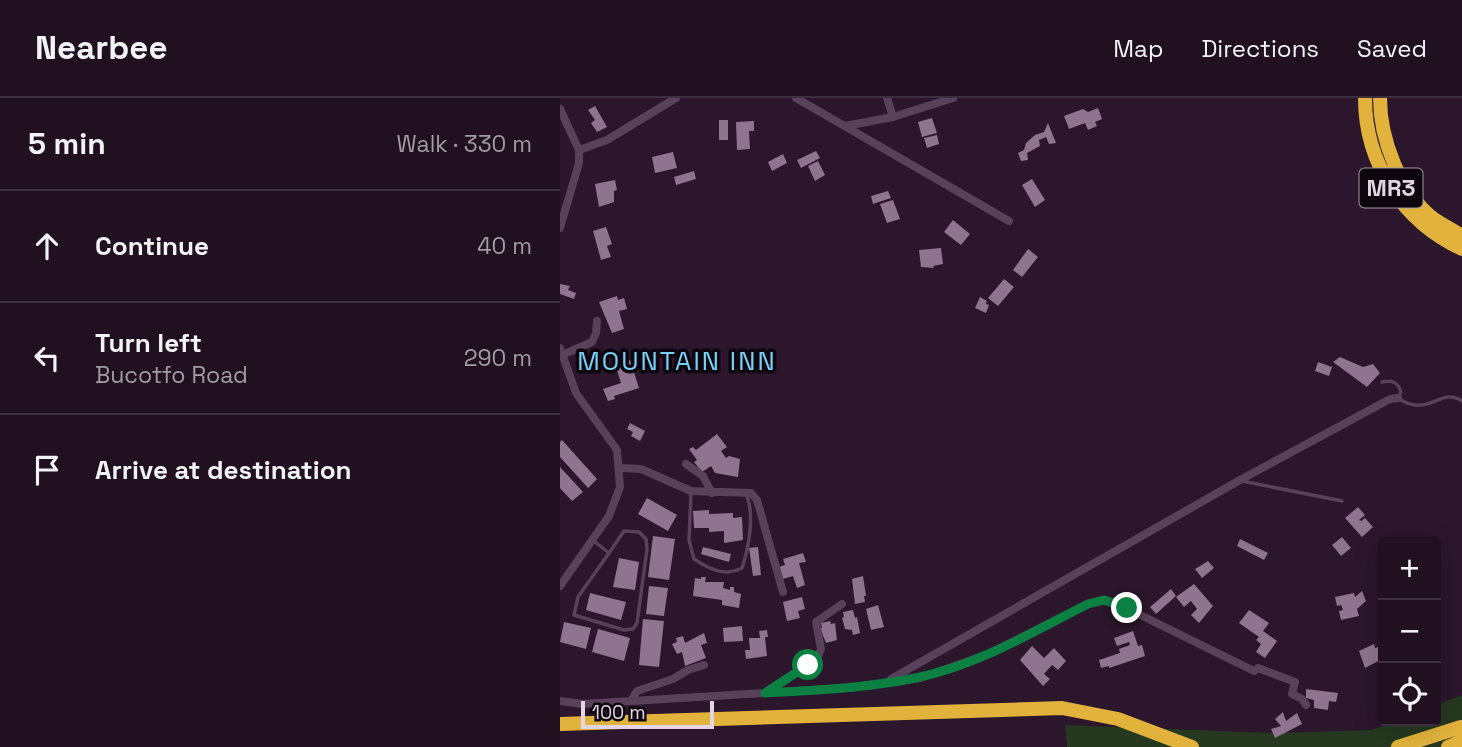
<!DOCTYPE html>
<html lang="en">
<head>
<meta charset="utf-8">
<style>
	:root { --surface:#201020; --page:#2d1e2d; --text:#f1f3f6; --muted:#a29da5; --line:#3d303e }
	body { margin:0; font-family:"Space Grotesk",sans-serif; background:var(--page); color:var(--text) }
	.controls { position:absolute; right:21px; bottom:21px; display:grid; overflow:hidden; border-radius:7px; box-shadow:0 7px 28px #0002 }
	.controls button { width:63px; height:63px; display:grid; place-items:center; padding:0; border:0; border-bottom:2px solid var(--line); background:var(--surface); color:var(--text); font:35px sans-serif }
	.scale { position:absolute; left:21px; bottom:18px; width:133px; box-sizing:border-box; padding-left:7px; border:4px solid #e3d5e3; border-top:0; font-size:19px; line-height:24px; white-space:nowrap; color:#e3d5e3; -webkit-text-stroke:5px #0e060e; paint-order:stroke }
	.stop { position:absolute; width:21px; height:21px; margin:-16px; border:5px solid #0b8043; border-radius:50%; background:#fff }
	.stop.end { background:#0b8043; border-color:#fff; box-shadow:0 2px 7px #0008 }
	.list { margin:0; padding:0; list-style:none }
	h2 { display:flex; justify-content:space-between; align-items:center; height:91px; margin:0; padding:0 28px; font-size:30px }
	h2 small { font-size:23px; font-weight:400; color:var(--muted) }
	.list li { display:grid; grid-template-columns:46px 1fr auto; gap:21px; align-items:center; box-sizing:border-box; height:112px; padding:0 28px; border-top:2px solid var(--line) }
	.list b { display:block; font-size:26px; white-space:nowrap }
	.list p { margin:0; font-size:23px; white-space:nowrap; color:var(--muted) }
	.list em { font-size:23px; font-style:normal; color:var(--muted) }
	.icon { flex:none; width:38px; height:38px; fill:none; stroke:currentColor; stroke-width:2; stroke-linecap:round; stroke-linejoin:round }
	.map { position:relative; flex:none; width:902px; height:649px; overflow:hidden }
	header { display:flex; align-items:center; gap:42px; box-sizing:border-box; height:98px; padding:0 35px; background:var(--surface); border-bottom:2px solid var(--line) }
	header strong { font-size:33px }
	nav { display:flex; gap:38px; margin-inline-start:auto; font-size:24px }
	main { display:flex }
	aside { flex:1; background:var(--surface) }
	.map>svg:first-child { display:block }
</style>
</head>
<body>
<header>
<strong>Nearbee</strong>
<nav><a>Map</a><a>Directions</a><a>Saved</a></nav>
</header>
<main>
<aside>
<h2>5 min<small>Walk · 330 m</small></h2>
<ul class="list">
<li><svg class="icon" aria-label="ahead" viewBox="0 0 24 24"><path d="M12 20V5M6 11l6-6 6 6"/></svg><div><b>Continue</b></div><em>40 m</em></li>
<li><svg class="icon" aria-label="left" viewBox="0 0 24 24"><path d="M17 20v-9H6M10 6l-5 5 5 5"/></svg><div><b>Turn left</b><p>Bucotfo Road</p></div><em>290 m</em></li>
<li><svg class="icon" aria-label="arrive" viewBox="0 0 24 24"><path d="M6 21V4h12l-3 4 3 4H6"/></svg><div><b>Arrive at destination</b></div></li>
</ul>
</aside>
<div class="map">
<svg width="902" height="649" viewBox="0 0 902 649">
	<rect width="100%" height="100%" fill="#2b162b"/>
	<path fill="#263820" d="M 902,597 L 902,649 L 507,649 L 505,627 L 714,635 L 812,632 L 835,623 L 876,623 L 876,607 Z"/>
	<path fill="#8e748e" d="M 35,8 L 47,29 L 37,34 L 31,25 L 35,22 L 28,12 Z
		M 538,10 L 542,21 L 535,24 L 537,28 L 528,32 L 525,25 L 509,31 L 504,18 L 523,11 L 528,14 Z
		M 372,20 L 377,35 L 362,39 L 358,24 Z
		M 159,22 L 168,22 L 168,42 L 159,42 Z
		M 194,23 L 194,33 L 189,33 L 190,51 L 177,52 L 176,24 Z
		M 488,25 L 496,45 L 489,46 L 486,39 L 479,42 L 480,48 L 467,55 L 468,62 L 461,63 L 458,55 L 464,52 L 466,45 L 475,37 L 484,34 Z
		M 377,37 L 379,46 L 367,50 L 364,40 Z
		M 256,53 L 260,60 L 241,70 L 237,62 Z
		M 113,54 L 117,70 L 95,75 L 92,59 Z
		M 223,56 L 227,65 L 212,73 L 208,64 Z
		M 258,63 L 265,77 L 255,83 L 248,68 Z
		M 134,73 L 136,81 L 116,87 L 114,79 Z
		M 472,81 L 485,102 L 475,109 L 462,87 Z
		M 55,82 L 57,92 L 54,93 L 54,104 L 39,109 L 35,86 Z
		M 328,93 L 331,100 L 313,106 L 311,98 Z
		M 333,102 L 340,121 L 327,125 L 320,106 Z
		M 393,122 L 410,136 L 401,147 L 384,134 Z
		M 46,129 L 52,146 L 47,148 L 51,159 L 41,162 L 33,133 Z
		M 381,150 L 383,166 L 373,168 L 374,170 L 361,169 L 359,152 Z
		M 468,151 L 478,159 L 462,179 L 453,172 Z
		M 444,181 L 454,189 L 438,208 L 428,200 Z
		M 0,186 L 10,188 L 8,192 L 16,195 L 14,201 L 0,196 Z
		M 57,198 L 58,202 L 64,200 L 67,211 L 59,213 L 64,231 L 52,235 L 39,204 Z
		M 420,199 L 427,203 L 426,206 L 429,207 L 426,215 L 415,210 Z
		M 780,259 L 803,269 L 813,266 L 820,275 L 807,289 L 773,264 Z
		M 70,262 L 79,290 L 54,298 L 55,301 L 48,303 L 43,291 L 61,285 L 55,266 Z
		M 758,264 L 772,269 L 769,278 L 755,273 Z
		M 70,325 L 85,333 L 80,343 L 71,338 L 73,334 L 67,331 Z
		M 157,336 L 167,349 L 161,353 L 166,360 L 169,358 L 180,361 L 178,379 L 155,375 L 151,368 L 142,374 L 134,364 L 137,362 L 129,351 L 133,349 L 136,352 Z
		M 2,342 L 37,381 L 28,390 L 0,359 L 0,344 Z
		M 0,369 L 23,394 L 12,403 L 0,390 Z
		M 87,400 L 117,417 L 108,433 L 78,416 Z
		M 798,409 L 805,417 L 799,422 L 801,423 L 805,420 L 813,429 L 802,439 L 785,420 Z
		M 149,412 L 149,416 L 173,415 L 173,420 L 182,419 L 183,442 L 164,445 L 164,433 L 149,434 L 149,430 L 134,430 L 133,413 Z
		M 93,438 L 115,441 L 109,482 L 88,479 Z
		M 782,439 L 791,450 L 781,458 L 772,447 Z
		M 680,441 L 708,455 L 704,462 L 677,448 Z
		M 143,449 L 171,456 L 169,464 L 141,456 Z
		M 198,449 L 201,477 L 193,478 L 189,450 Z
		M 243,455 L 246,464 L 239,465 L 245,487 L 237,490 L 233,478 L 223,481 L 219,469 L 225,467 L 223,461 Z
		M 59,460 L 79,464 L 75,492 L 53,489 Z
		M 648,463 L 654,470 L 642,480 L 635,471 Z
		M 303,478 L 306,498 L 304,498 L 305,504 L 295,506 L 292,481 Z
		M 141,479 L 146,479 L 145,484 L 164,484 L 163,490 L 170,492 L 170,489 L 174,489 L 174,494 L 181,496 L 179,510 L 162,507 L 162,502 L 133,498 L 135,480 L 141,481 Z
		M 634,486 L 653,508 L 639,525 L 631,517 L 637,511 L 631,503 L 624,509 L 616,499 Z
		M 89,488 L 108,490 L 104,518 L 86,516 Z
		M 611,491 L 616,498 L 596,516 L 590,509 Z
		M 802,493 L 806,503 L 797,511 L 799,518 L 781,522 L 779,513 L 783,512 L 781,507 L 777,508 L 775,499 L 794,495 L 795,499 Z
		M 30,495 L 66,504 L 61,522 L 26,512 Z
		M 242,499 L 245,511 L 238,513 L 240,520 L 227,523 L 223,504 Z
		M 318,507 L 324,529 L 311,532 L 306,511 Z
		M 293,512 L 295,520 L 297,519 L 300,535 L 293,537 L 292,532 L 285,531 L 282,520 L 284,519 L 283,514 Z
		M 689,512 L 709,525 L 703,533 L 717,543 L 705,560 L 696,554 L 701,546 L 696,542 L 699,539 L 679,525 Z
		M 83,521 L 104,523 L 99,569 L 79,567 Z
		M 270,523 L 271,526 L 275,525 L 277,542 L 266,545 L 260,530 L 262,530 L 261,525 Z
		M 4,524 L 31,530 L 26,551 L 0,544 Z
		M 182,528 L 183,543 L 164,544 L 163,530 Z
		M 38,531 L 70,540 L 64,563 L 32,554 Z
		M 207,532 L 208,539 L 205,539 L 207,558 L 186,561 L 185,552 L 190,552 L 189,540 L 200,540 L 199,533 Z
		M 573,533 L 578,548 L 582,547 L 585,558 L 549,570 L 549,568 L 541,570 L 539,562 L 560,555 L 559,551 L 570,547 L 569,544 L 557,548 L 554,540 Z
		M 144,535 L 147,545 L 141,547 L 146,560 L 125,568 L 122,554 L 117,556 L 112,546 L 117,544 L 116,540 L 123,538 L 125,545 Z
		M 814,546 L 815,550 L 818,549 L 822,561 L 805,570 L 799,553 Z
		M 472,548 L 484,560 L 494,550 L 506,563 L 498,572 L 492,567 L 484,576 L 490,581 L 483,588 L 460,562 Z
		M 746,591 L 778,595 L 776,604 L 769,603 L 768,612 L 754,610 L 754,602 L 746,600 Z
		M 723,614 L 726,623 L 737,615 L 742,626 L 715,640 L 711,631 L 721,628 L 715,621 Z"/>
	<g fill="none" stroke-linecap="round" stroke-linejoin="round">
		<path stroke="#584159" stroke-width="3.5" d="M 822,284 C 832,282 838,284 841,294 L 838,300 C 868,321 881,288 902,303
			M 682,383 L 782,403
			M 131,395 L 129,442 L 134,461 C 149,471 165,479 182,470 C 189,449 195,416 186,395
			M 34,443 L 49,455 L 64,433 L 79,434 L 86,441 L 87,451 L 77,525 L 73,531 L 64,532 L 14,517 L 18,499 L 49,455"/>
		<path stroke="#584159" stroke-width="8" d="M 236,0 L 449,123
			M 327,0 L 333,19
			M 0,11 L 19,52 L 19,65 L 0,130
			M 285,28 L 333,19 L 393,0
			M 19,52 L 47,42 L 116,0
			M 0,250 L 16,295 L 57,352 L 60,389 L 49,418 L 0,488
			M 2,257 L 32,244 L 36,235 L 37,223
			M 126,366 L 143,378 L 152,395
			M 60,370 L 81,371 L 131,393 L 191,395 L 197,402 L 223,494
			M 331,581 L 680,382 L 830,301 L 838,300
			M 207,593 L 257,560 L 261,551 L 256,524 L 282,506
			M 0,603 L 23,606 L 287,590 L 360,580 L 426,557 L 528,506 L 544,502 L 554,504 L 694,573 L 698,570 L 735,584 L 732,596 L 742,601 L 746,607
			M 71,603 L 77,593 L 113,581 L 128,572 L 144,567"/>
		<path stroke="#e2b33c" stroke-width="14" d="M 805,0 C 805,65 843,124 902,151
			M 820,0 C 820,41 840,95 874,121 C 883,127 893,132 902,138
			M 0,626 L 502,610 L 558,621 L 632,649
			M 838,649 L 901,629
			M 888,649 L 902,643"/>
	</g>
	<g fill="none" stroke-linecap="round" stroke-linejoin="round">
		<path stroke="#0b8043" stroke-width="9" d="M 248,567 L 205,595 C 256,592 310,590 360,579 C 420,566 474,533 528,506 L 544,502 L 567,510"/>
	</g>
	<g text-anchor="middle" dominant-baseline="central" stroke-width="7" stroke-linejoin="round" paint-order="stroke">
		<rect fill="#0e060e" stroke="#a397a3" stroke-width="2" x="799.5" y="70.5" width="63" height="39" rx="5"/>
		<g font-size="23" font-weight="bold" fill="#e3d5e3">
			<text x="831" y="90">MR3</text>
		</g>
		<g font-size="26" letter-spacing="2" fill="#77d0f5" stroke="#0e060e">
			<text x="117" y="263">MOUNTAIN INN</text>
		</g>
	</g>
</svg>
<div class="controls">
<button>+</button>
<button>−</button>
<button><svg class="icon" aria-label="locate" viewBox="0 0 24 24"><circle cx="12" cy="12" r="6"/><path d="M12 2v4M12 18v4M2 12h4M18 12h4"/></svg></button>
</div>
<div class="scale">100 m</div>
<div class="stop" style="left:248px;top:567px"></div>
<div class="stop end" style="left:567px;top:510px"></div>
</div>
</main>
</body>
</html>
